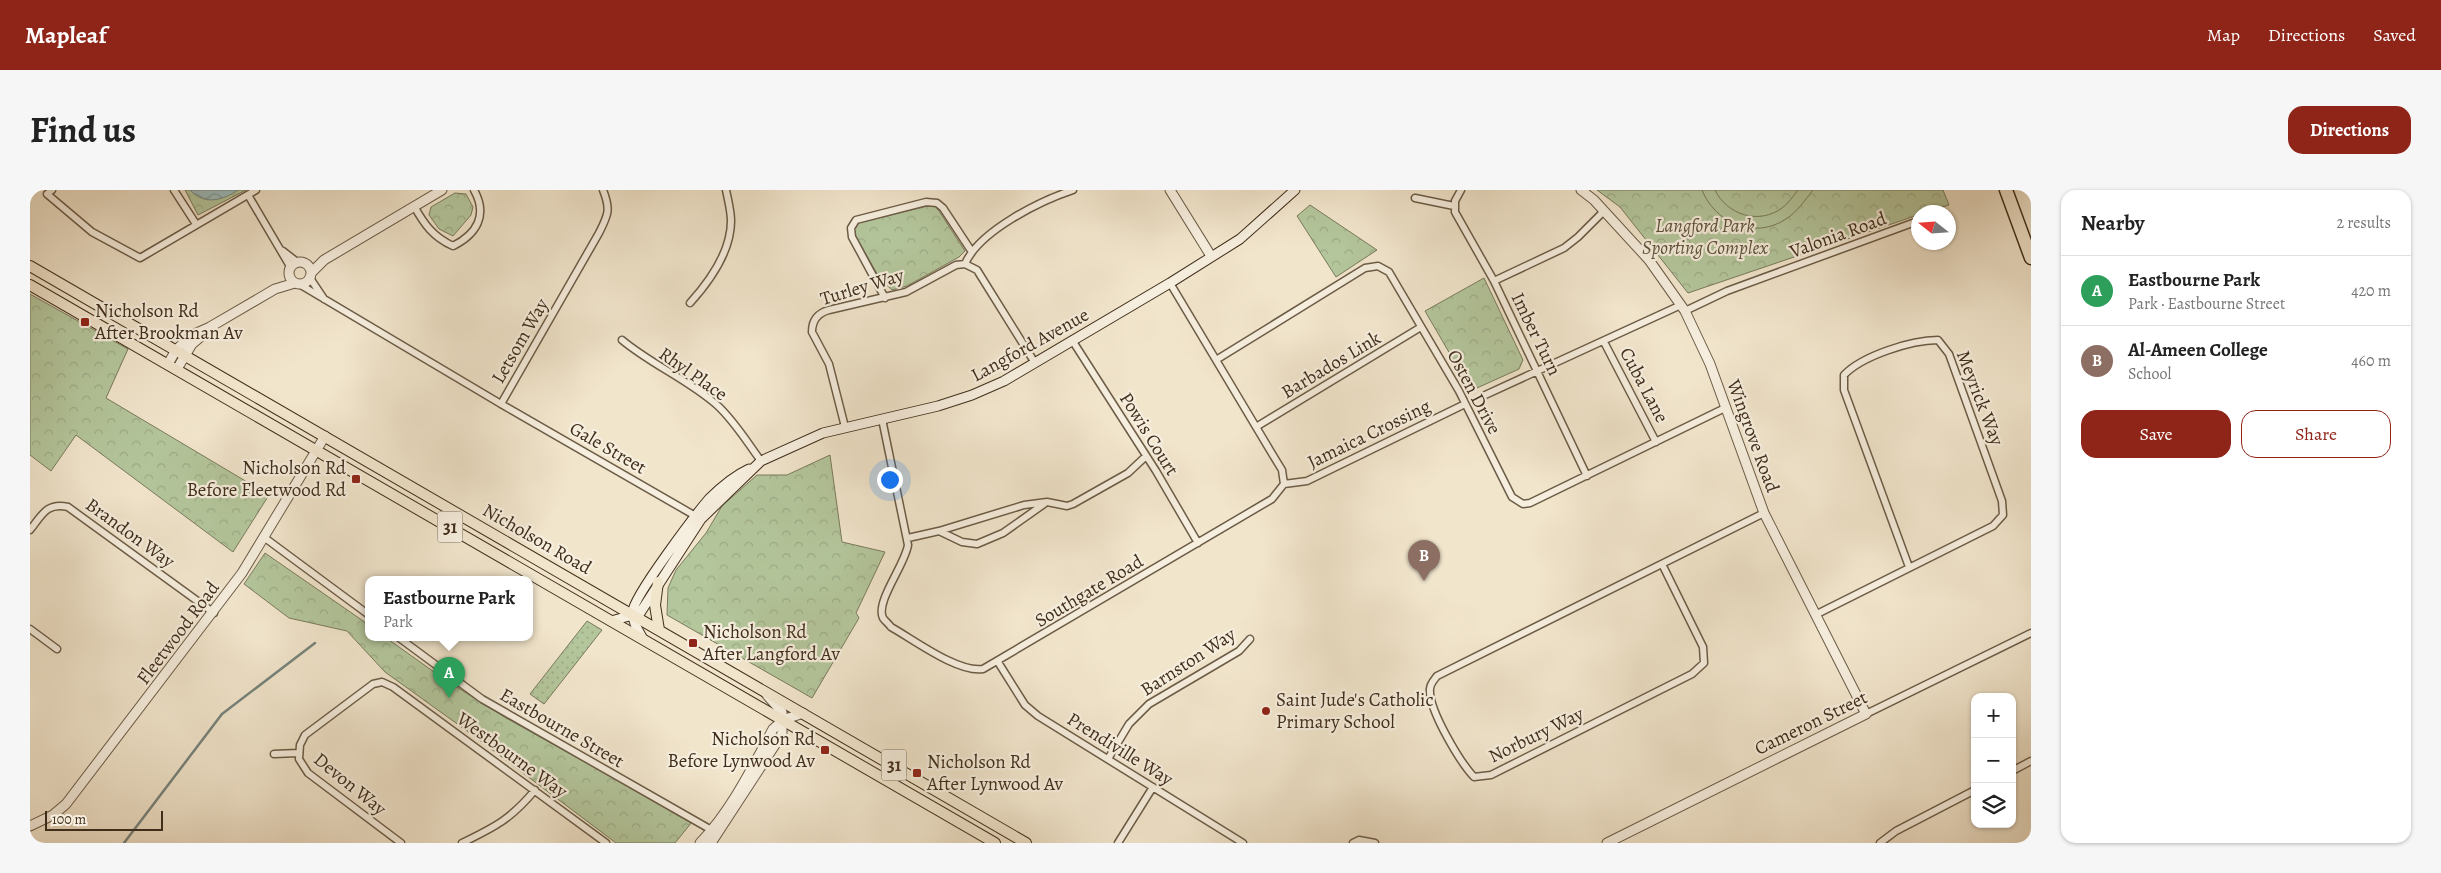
<!DOCTYPE html>
<html lang="en">
<head>
<meta charset="utf-8">
<style>
	:root { --surface:#fff; --page:#f6f6f6; --text:#222; --muted:#767676; --line:#e0e0e0; --accent:#8f2418 }
	body { margin:0; font-family:Alegreya,serif; background:var(--page); color:var(--text) }
	.controls { position:absolute; right:15px; bottom:15px; display:grid; overflow:hidden; border-radius:10px; box-shadow:0 1px 4px #0004 }
	.controls button { width:45px; height:45px; display:grid; place-items:center; padding:0; border:0; border-bottom:1px solid var(--line); background:var(--surface); color:var(--text); font:25px sans-serif }
	.compass { position:absolute; left:1881px; top:15px; width:45px; height:45px; border-radius:50%; background:var(--surface); box-shadow:0 1px 4px #0004; rotate:287deg }
	.scale { position:absolute; left:15px; bottom:12px; width:118px; box-sizing:border-box; padding-left:5px; border:2px solid #402e1b; border-top:0; font-size:14px; line-height:18px; white-space:nowrap; color:#402e1b; -webkit-text-stroke:4px #f6eede; paint-order:stroke }
	.you { position:absolute; left:859px; top:289px; width:18px; height:18px; margin:-12px; border:4px solid #fff; border-radius:50%; background:#1a73e8; box-shadow:0 0 0 8px #1a73e833 }
	.badge { display:grid; place-items:center; width:32px; height:32px; border-radius:50%; background:var(--accent); color:#fff; font-size:16px; font-weight:700 }
	.pin { position:absolute; translate:-50% -41px; filter:drop-shadow(0 1px 2px #0008) }
	.pin::after { content:''; position:absolute; top:26px; width:18px; height:15px; background:inherit; clip-path:polygon(0 0,100% 0,50% 100%) }
	.popup { position:absolute; left:335px; top:386px; width:168px; height:65px; box-sizing:border-box; display:grid; place-content:center; border-radius:10px; background:var(--surface); filter:drop-shadow(0 1px 4px #0005); font-size:16px; white-space:nowrap; color:var(--muted) }
	.popup b { font-size:19px; color:var(--text) }
	.popup::after { content:''; position:absolute; left:50%; top:100%; margin-left:-10px; border:10px solid transparent; border-top-color:var(--surface) }
	.list { margin:0; padding:0; list-style:none }
	h2 { display:flex; justify-content:space-between; align-items:center; height:65px; margin:0; padding:0 20px; font-size:21px }
	h2 small { font-size:16px; font-weight:400; color:var(--muted) }
	.list li { display:grid; grid-template-columns:32px 1fr auto; gap:15px; align-items:center; box-sizing:border-box; height:70px; padding:0 20px; border-top:1px solid var(--line) }
	.list b { display:block; font-size:19px; white-space:nowrap }
	.list p { margin:0; font-size:16px; white-space:nowrap; color:var(--muted) }
	.list em { font-size:16px; font-style:normal; color:var(--muted) }
	.actions { display:flex; gap:10px; padding:15px 20px }
	.actions a { flex:1; padding:11px 0; border:1px solid var(--accent); border-radius:15px; text-align:center; font-size:18px; color:var(--accent) }
	.actions .main { background:var(--accent); color:#fff }
	.icon { flex:none; width:28px; height:28px; fill:none; stroke:currentColor; stroke-width:2; stroke-linecap:round; stroke-linejoin:round }
	.map { position:relative; flex:none; width:2001px; height:653px; overflow:hidden; border-radius:15px }
	header { display:flex; align-items:center; gap:30px; box-sizing:border-box; height:70px; padding:0 25px; background:var(--accent); color:#fff }
	header strong { font-size:24px }
	nav { display:flex; gap:28px; margin-inline-start:auto; font-size:18px }
	.intro { display:flex; align-items:center; justify-content:space-between; box-sizing:border-box; height:120px; padding:0 30px }
	h1 { margin:0; font-size:35px }
	.button { padding:12px 22px; border-radius:15px; background:var(--accent); color:#fff; font-size:18px; font-weight:700 }
	main { display:flex; gap:30px; padding:0 30px }
	aside { flex:1; background:var(--surface); border-radius:15px; box-shadow:0 1px 4px #0004 }
	.map>svg:first-child { display:block }
</style>
</head>
<body>
<header>
<strong>Mapleaf</strong>
<nav><a>Map</a><a>Directions</a><a>Saved</a></nav>
</header>
<div class="intro"><h1>Find us</h1><a class="button">Directions</a></div>
<main>
<div class="map">
<svg width="2001" height="653" viewBox="0 0 2001 653">
	<defs>
		<pattern id="grass-dots" width="8" height="8" patternUnits="userSpaceOnUse" patternTransform="scale(1.25)"><rect width="8" height="8" fill="#b4c69c"/><path d="M2 2h.1M6 6h.1" fill="none" stroke="#9caa86" stroke-width="1.8" stroke-linecap="round"/></pattern>
		<pattern id="forest-crowns" width="20" height="18" patternUnits="userSpaceOnUse" patternTransform="scale(1.25)"><rect width="20" height="18" fill="#b4c69c"/><path d="M2 6a3 3 0 1 1 6 0M12 15a3 3 0 1 1 6 0" fill="none" stroke="#9caa86"/></pattern>
		<pattern id="water-waves" width="16" height="10" patternUnits="userSpaceOnUse" patternTransform="scale(1.25)"><rect width="16" height="10" fill="#9cbdbf"/><path d="M0 5q4-4 8 0t8 0" fill="none" stroke="#819a9a"/></pattern>
	</defs>
	<rect width="100%" height="100%" fill="#f1e5cc"/>
	<filter id="stains"><feTurbulence type="fractalNoise" baseFrequency=".004" numOctaves="4"/><feColorMatrix values="0 0 0 0 .2 0 0 0 0 .09 0 0 0 0 .02 0 0 0 .5 -.17"/></filter>
	<radialGradient id="worn" r=".72"><stop offset=".6" stop-color="#630" stop-opacity="0"/><stop offset="1" stop-color="#630" stop-opacity=".3"/></radialGradient>
	<path fill="url(#grass-dots)" stroke="#7a7a5c" d="M 557,431 L 572,440 L 514,514 L 500,504 Z"/>
	<path fill="url(#forest-crowns)" stroke="#7a7a5c" d="M 155,0 L 216,0 L 168,25 Z
		M 1567,0 L 1913,0 L 1919,15 L 1896,22 L 1888,22 L 1888,25 L 1658,103 L 1590,17 Z
		M 425,3 L 436,4 L 443,17 L 441,25 L 423,46 L 409,39 L 399,25 L 401,17 Z
		M 1280,15 L 1347,60 L 1306,87 L 1267,26 Z
		M 898,16 L 905,16 L 909,21 L 935,61 L 929,67 L 877,96 L 862,100 L 850,89 L 824,43 L 825,34 Z
		M 1454,88 L 1493,170 L 1489,179 L 1447,198 L 1438,195 L 1395,121 Z
		M 0,104 L 98,159 L 76,208 L 239,305 L 203,362 L 46,245 L 21,281 L 0,265 Z
		M 800,265 L 812,352 L 855,362 L 826,423 L 829,428 L 782,508 L 637,425 L 638,398 L 646,380 L 676,343 L 692,316 L 727,285 L 757,285 Z
		M 235,363 L 339,435 L 339,447 L 355,447 L 414,489 L 476,528 L 662,632 L 645,653 L 586,653 L 444,546 L 355,482 L 317,441 L 259,428 L 214,394 Z"/>
	<path fill="#b4c69c" stroke="#7a7a5c" d="M 1672,0 L 1685,0 C 1697,25 1729,35 1752,18 C 1759,13 1763,6 1768,0 L 1783,0 C 1775,10 1767,22 1756,29 C 1725,50 1685,33 1672,0 Z"/>
	<path fill="url(#water-waves)" stroke="#77847d" d="M 160,0 L 208,0 C 193,10 175,16 160,0 Z"/>
	<g fill="none" stroke-linecap="round" stroke-linejoin="round">
		<path stroke="#77847d" stroke-width="2.5" d="M 94,653 L 192,524 L 285,453"/>
		<g stroke="#6c5c47" stroke-width="9">
			<path id="minor" d="M 22,0 L 17,4 L 62,42 L 110,68 L 226,0
				M 144,0 L 166,34
				M 1431,0 L 1425,11 L 1425,22 L 1464,91 L 1557,286
				M 218,5 L 261,78
				M 1385,8 L 1424,16
				M 384,16 C 394,34 403,47 423,56 C 447,44 458,25 444,0
				M 253,61 L 267,72
				M 935,74 C 949,41 1010,11 1043,0
				M 280,88 L 294,109
				M 1464,91 L 1534,58 L 1548,47 L 1574,21
				M 269,94 L 471,214 L 569,43 C 578,25 581,20 573,0
				M 855,108 L 822,47 L 821,38 L 826,30 L 896,12 L 907,13 L 913,18 L 942,62
				M 660,113 C 679,92 701,61 701,31 C 701,21 698,10 696,0
				M 1655,121 L 1697,101 L 1888,31
				M 592,150 C 622,175 659,190 688,216 C 705,232 717,252 731,271
				M 1042,150 L 1126,281 L 1168,353
				M 1574,152 L 1626,252
				M 1186,170 L 1335,78 L 1348,76 L 1359,82 L 1429,201 L 1482,307 L 1493,314 L 1500,313 L 1695,218
				M 1453,206 L 1651,115
				M 471,214 L 669,328
				M 852,229 L 878,355 C 875,375 845,412 853,428 C 855,431 859,434 861,437 C 884,450 928,483 953,479 L 1242,309 L 1254,294 L 1252,280 L 1241,262 L 1140,93
				M 815,237 L 799,174 L 782,142 C 782,130 788,123 799,120 L 876,102 L 926,75 L 935,74 L 947,80 L 1005,173
				M 1226,237 L 1391,137
				M 1254,294 L 1277,291 L 1435,214
				M 0,340 C 12,325 17,312 38,317 L 184,423
				M 909,341 L 994,315 L 1017,312 L 1037,316 L 1043,314 L 1098,283 L 1115,267
				M 235,348 L 339,425
				M 878,348 L 909,341 L 932,352 L 947,354 L 973,343 L 1014,314
				M 1632,374 L 1673,457 L 1674,473 L 1662,484 L 1461,585 L 1444,587 C 1430,572 1398,519 1400,499 C 1400,494 1404,490 1407,486 L 1734,323
				M 1785,425 L 1963,336 L 1973,325 L 1972,311 L 1919,164 L 1908,150 C 1881,150 1832,166 1814,185 L 1814,200 L 1879,377
				M 0,439 L 27,459
				M 368,447 L 452,509 L 685,642
				M 968,472 L 995,515 L 1008,526 L 1213,653
				M 1836,524 L 2001,443
				M 244,564 L 268,563
				M 1078,569 L 1099,534 L 1119,514 L 1209,461 L 1220,449
				M 1982,581 L 2001,571
				M 371,653 L 278,583 L 269,569 L 270,555 L 275,545 L 343,494 L 352,492 L 363,497 L 576,653
				M 432,653 C 465,637 481,629 505,600
				M 1088,653 L 1123,597
				M 1323,653 L 1329,650 L 1345,653
				M 1850,653 L 1866,641 L 1945,600"/>
		</g>
		<g stroke="#6c5c47" stroke-width="11">
			<path id="tertiary" d="M 1140,0 L 1181,66
				M 1551,0 L 1564,10 L 1619,70 L 1655,121 L 1680,174 L 1734,323 L 1836,524 L 1577,653
				M259 83a11 11 0 1 1 22 0a11 11 0 1 1-22 0Z
				M 282,82 L 294,70 L 412,0
				M 138,174 L 146,160 L 162,145 L 180,137 L 245,99 L 265,93
				M 147,179 L 162,154 L 175,143
				M 0,636 L 23,625 L 36,614 L 212,383 L 295,246
				M 670,653 C 701,621 722,578 743,539 L 753,530 L 773,523
				M 681,653 L 752,544 L 752,522 L 737,505"/>
		</g>
		<g stroke="#402e1b" stroke-width="11">
			<path id="secondary" d="M 581,431 L 610,423 L 671,329 L 731,271 L 793,243 L 908,216 L 942,205 L 974,191 L 1140,93 L 1210,49 L 1265,0
				M 613,449 C 608,440 602,432 603,421 C 603,407 667,323 679,309 C 691,297 704,286 719,279"/>
		</g>
		<g stroke="#402e1b" stroke-width="12">
			<path id="primary" d="M 0,76 L 996,653
				M 0,95 L 965,653
				M 628,392 L 625,415 L 629,440"/>
		</g>
		<g stroke="#402e1b" stroke-width="15">
			<path id="motorway" d="M 1976,0 L 2001,68"/>
		</g>
		<use href="#minor" stroke="#f6eede" stroke-width="6"/>
		<use href="#tertiary" stroke="#f6eede" stroke-width="9"/>
		<use href="#secondary" stroke="#f6eede" stroke-width="9"/>
		<use href="#primary" stroke="#f1e5cc" stroke-width="10"/>
		<use href="#motorway" stroke="#f1e5cc" stroke-width="12"/>
	</g>
	<g fill="#8f2418" stroke="#f6eede" stroke-width="2">
		<rect x="50" y="127" width="10" height="10" rx="2.5"/>
		<rect x="321" y="284" width="10" height="10" rx="2.5"/>
		<rect x="658" y="448" width="10" height="10" rx="2.5"/>
		<circle cx="1236" cy="521" r="5"/>
		<rect x="790" y="555" width="10" height="10" rx="2.5"/>
		<rect x="882" y="578" width="10" height="10" rx="2.5"/>
	</g>
	<g text-anchor="middle" dominant-baseline="central" stroke-width="4.5" stroke-linejoin="round" paint-order="stroke">
		<g fill="#f6eede" stroke="#776856" stroke-width="1">
			<rect x="407.5" y="321.5" width="25" height="31" rx="4"/>
			<rect x="851.5" y="559.5" width="25" height="31" rx="4"/>
		</g>
		<g font-size="18" font-weight="bold" fill="#402e1b">
			<text x="420" y="337">31</text>
			<text x="864" y="575">31</text>
		</g>
		<g font-size="19" font-style="italic" fill="#5d543b" stroke="#f6eede">
			<text x="1675" y="36">Langford Park<tspan x="1675" dy="22">Sporting Complex</tspan></text>
		</g>
		<g font-size="19" fill="#402e1b" stroke="#f6eede">
			<text transform="translate(1808 45) rotate(-20)">Valonia Road</text>
			<text transform="translate(832 97) rotate(-17)">Turley Way</text>
			<text transform="translate(1506 144) rotate(64)">Imber Turn</text>
			<text transform="translate(490 151) rotate(-60)">Letsom Way</text>
			<text transform="translate(1000 155) rotate(-29)">Langford Avenue</text>
			<text transform="translate(1301 175) rotate(-31)">Barbados Link</text>
			<text transform="translate(663 184) rotate(35)">Rhyl Place</text>
			<text transform="translate(1614 195) rotate(62)">Cuba Lane</text>
			<text transform="translate(1444 202) rotate(62)">Osten Drive</text>
			<text transform="translate(1950 208) rotate(69)">Meyrick Way</text>
			<text transform="translate(1119 244) rotate(58)">Powis Court</text>
			<text transform="translate(1339 244) rotate(-26)">Jamaica Crossing</text>
			<text transform="translate(1723 246) rotate(70)">Wingrove Road</text>
			<text transform="translate(578 258) rotate(30)">Gale Street</text>
			<text transform="translate(100 343) rotate(36)">Brandon Way</text>
			<text transform="translate(507 349) rotate(30)">Nicholson Road</text>
			<text transform="translate(1059 401) rotate(-31)">Southgate Road</text>
			<text transform="translate(148 443) rotate(-53)">Fleetwood Road</text>
			<text transform="translate(1158 472) rotate(-33)">Barnston Way</text>
			<text transform="translate(1781 533) rotate(-26)">Cameron Street</text>
			<text transform="translate(532 538) rotate(30)">Eastbourne Street</text>
			<text transform="translate(1506 545) rotate(-26)">Norbury Way</text>
			<text transform="translate(1090 559) rotate(32)">Prendiville Way</text>
			<text transform="translate(482 565) rotate(36)">Westbourne Way</text>
			<text transform="translate(320 594) rotate(39)">Devon Way</text>
		</g>
		<g font-size="19" fill="#402e1b" stroke="#f6eede" text-anchor="start">
			<text x="65" y="121">Nicholson Rd<tspan x="65" dy="22">After Brookman Av</tspan></text>
			<text x="316" y="278" text-anchor="end">Nicholson Rd<tspan x="316" dy="22">Before Fleetwood Rd</tspan></text>
			<text x="673" y="442">Nicholson Rd<tspan x="673" dy="22">After Langford Av</tspan></text>
			<text x="1246" y="510">Saint Jude's Catholic<tspan x="1246" dy="22">Primary School</tspan></text>
			<text x="785" y="549" text-anchor="end">Nicholson Rd<tspan x="785" dy="22">Before Lynwood Av</tspan></text>
			<text x="897" y="572">Nicholson Rd<tspan x="897" dy="22">After Lynwood Av</tspan></text>
		</g>
	</g>
	<rect width="100%" height="100%" filter="url(#stains)"/>
	<rect width="100%" height="100%" fill="url(#worn)"/>
</svg>
<div class="controls">
<button>+</button>
<button>−</button>
<button><svg class="icon" aria-label="layers" viewBox="0 0 24 24"><path d="M12 4l9 5-9 5-9-5zM3 14l9 5 9-5"/></svg></button>
</div>
<svg class="compass" viewBox="-18 -18 36 36"><path d="M0-13l5 13h-10z" fill="#e53935"/><path d="M0 13l5-13h-10z" fill="#767676"/></svg>
<div class="scale">100 m</div>
<div class="you"></div>
<div class="pin badge" style="left:419px;top:508px;background:#2e9e5b">A</div>
<div class="popup"><b>Eastbourne Park</b>Park</div>
<div class="pin badge" style="left:1394px;top:391px;background:#8d6e63">B</div>
</div>
<aside>
<h2>Nearby<small>2 results</small></h2>
<ul class="list">
<li><span class="badge" style="background:#2e9e5b">A</span><div><b>Eastbourne Park</b><p>Park · Eastbourne Street</p></div><em>420 m</em></li>
<li><span class="badge" style="background:#8d6e63">B</span><div><b>Al-Ameen College</b><p>School</p></div><em>460 m</em></li>
</ul>
<div class="actions"><a class="main">Save</a><a>Share</a></div>
</aside>
</main>
</body>
</html>
